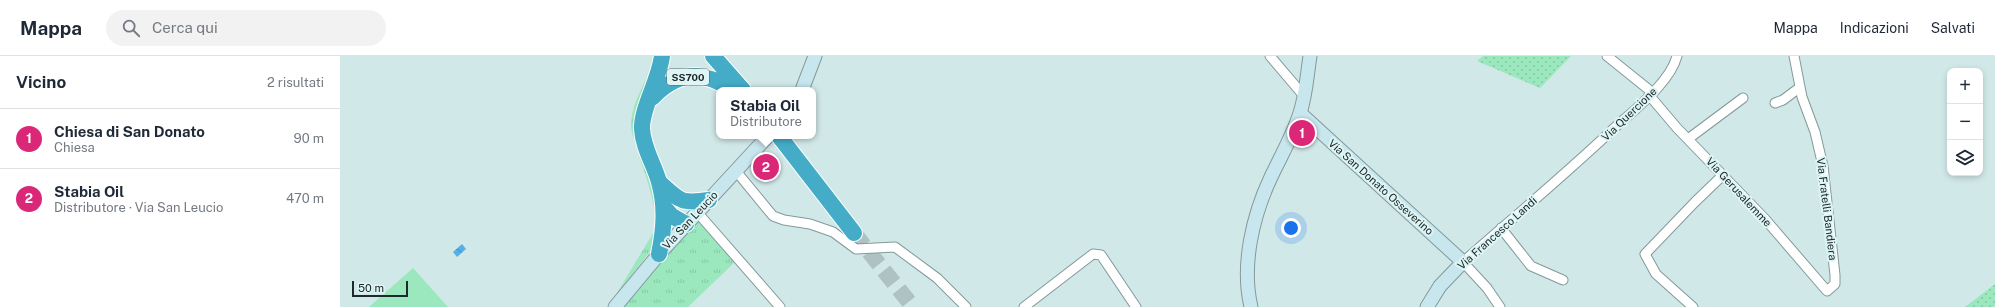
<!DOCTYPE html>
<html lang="it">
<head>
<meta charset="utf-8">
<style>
	:root { --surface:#fff; --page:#f2f2f3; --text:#1f2937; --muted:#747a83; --line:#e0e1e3; --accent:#db2777 }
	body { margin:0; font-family:"Public Sans",sans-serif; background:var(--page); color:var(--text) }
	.controls { position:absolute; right:12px; top:12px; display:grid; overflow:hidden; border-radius:8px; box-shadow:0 2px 6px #0003 }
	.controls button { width:36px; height:36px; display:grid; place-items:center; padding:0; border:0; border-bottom:1px solid var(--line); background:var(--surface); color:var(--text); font:20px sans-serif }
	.scale { position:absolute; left:12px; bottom:10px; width:56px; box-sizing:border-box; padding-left:4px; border:2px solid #20292a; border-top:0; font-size:11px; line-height:14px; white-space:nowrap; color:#20292a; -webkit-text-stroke:3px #def5f6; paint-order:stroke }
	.you { position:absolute; left:951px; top:172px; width:14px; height:14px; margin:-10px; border:3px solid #fff; border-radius:50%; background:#1a73e8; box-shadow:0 0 0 6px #1a73e833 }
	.badge { display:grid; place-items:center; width:26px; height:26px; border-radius:50%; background:var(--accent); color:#fff; font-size:13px; font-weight:700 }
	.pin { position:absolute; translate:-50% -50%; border:2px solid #fff; box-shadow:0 1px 4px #0006 }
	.popup { position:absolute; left:376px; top:31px; width:100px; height:52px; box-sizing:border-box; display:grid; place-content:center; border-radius:8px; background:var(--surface); filter:drop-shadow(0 1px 3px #0005); font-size:13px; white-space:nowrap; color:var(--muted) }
	.popup b { font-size:15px; color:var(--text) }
	.popup::after { content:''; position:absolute; left:50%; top:100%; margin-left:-8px; border:8px solid transparent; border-top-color:var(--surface) }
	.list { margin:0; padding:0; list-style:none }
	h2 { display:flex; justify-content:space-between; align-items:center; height:52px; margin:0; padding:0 16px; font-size:17px }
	h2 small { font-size:13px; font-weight:400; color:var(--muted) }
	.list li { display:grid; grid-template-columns:26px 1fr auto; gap:12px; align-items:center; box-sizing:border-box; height:60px; padding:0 16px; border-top:1px solid var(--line) }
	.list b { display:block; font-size:15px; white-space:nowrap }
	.list p { margin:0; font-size:13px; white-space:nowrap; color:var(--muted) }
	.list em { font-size:13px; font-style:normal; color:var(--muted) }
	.icon { flex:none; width:22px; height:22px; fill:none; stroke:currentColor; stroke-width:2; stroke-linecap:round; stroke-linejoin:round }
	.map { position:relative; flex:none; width:1655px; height:251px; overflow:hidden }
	header { display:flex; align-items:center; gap:24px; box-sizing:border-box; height:56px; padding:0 20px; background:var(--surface); border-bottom:1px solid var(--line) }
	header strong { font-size:19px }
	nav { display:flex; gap:22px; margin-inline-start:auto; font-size:14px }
	.search { width:280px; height:36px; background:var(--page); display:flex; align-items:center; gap:10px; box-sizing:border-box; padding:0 14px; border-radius:22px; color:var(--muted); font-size:15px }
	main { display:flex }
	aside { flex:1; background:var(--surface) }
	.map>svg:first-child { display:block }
</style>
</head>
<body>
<header>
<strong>Mappa</strong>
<div class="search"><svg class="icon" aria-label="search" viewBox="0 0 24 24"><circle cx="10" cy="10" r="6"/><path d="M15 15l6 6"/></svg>Cerca qui</div>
<nav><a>Mappa</a><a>Indicazioni</a><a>Salvati</a></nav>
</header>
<main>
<aside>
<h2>Vicino<small>2 risultati</small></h2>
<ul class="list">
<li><span class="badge">1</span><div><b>Chiesa di San Donato</b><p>Chiesa</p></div><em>90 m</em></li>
<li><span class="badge">2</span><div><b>Stabia Oil</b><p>Distributore · Via San Leucio</p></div><em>470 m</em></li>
</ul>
</aside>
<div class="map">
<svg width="1655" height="251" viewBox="0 0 1655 251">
	<defs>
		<pattern id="grass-tufts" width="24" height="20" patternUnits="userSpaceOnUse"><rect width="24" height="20" fill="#9be7be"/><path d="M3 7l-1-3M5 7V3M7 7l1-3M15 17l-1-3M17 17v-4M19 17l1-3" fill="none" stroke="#85c6a3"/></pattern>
		<pattern id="park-dots" width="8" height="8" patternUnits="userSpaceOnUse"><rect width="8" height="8" fill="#9be7be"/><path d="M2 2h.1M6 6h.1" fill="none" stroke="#85c6a3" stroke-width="1.8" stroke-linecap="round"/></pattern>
		<pattern id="water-waves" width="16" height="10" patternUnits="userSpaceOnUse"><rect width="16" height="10" fill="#53b0eb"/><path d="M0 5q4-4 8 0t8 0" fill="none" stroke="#448fbf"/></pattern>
	</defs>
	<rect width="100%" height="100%" fill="#d1e8e9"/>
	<path fill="url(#grass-tufts)" d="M 317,0 L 300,44 L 295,66 L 321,156 L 318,181 L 312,193 L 274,242 L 315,174 C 317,145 305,120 297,93 C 295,84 290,74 291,66 C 293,43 308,22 317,0 Z
		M 360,162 L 397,204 L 348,251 L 281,251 Z"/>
	<path fill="url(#park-dots)" d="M 1143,0 L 1231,0 L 1200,32 L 1137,5 Z
		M 1655,228 L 1655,251 L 1625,251 Z"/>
	<path fill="#9be7be" d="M 73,212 L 108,251 L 29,251 Z"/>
	<path fill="url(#water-waves)" d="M 122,188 L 126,193 L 117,201 L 113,196 Z"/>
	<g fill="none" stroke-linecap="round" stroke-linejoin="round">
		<path stroke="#aec2c3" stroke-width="16" stroke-dasharray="16 8" stroke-linecap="butt" d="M 514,177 L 573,251"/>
		<g stroke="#84999a" stroke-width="11">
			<path id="street" d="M 930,0 L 964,40
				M 1267,0 L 1313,37
				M 1309,39 L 1337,72 L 1425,163 L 1487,235 L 1495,228 L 1495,219 L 1483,110 L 1475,76 L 1462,41 L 1454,0
				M 1435,47 L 1443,44 L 1459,32
				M 1348,83 L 1403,42
				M 396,115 L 433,160 L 444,164 L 470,168 L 493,176 L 516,193 L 555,191 L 597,222 L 626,251
				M 357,156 L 440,251
				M 1161,172 L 1191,210 L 1223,224
				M 684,251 L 753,198 L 761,199 L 796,251
				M 1160,251 L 1147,232 L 1123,206 C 1172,163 1222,121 1269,77 C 1290,57 1330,28 1337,0
				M 1353,251 L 1316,218 L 1305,198 L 1355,146 L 1383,119"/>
		</g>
		<g stroke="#84999a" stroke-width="15">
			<path id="secondary" d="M 462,34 L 475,0
				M 960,57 L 1123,206 L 1100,230 L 1087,251
				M 275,251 L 319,198 L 428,80
				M 911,251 C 901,209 913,159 931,121 C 941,100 953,79 960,57 C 966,39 967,19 970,0"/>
		</g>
		<g stroke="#fff" stroke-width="18">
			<path id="highway" d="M 373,0 L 403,34
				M 312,42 C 337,16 362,13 393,34
				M 439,80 L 514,177
				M 319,126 C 340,145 340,148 369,144
				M 324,151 L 332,160 L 346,168
				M 319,198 C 324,173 326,151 319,126 C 314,108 303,92 302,73 C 301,53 319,24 322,0"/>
		</g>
		<use href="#street" stroke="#fff" stroke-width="9"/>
		<use href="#secondary" stroke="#c7e6ee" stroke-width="13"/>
		<use href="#highway" stroke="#45acc8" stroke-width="16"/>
	</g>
	<g text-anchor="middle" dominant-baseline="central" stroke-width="4" stroke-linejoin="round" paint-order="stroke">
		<rect fill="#def5f6" stroke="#596667" stroke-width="1" x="327" y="13" width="42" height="16" rx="3"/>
		<g font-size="10" font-weight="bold" fill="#20292a">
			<text x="348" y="21">SS700</text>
		</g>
		<g font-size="11" fill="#20292a" stroke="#def5f6">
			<text transform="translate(1289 58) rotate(-44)">Via Quercione</text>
			<text transform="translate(1041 131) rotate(42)">Via San Donato Osseverino</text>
			<text transform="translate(1399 136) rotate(47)">Via Gerusalemme</text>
			<text transform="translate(1487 153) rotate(83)">Via Fratelli Bandiera</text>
			<text transform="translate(350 164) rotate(-47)">Via San Leucio</text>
			<text transform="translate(1157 177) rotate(-42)">Via Francesco Landi</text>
		</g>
	</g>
</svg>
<div class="controls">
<button>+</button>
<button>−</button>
<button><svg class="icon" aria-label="layers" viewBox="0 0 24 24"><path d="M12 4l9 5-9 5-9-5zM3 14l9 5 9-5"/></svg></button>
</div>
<div class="scale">50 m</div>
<div class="you"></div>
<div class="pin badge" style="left:962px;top:77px">1</div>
<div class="pin badge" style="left:426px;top:111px">2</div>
<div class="popup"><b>Stabia Oil</b>Distributore</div>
</div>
</main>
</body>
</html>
